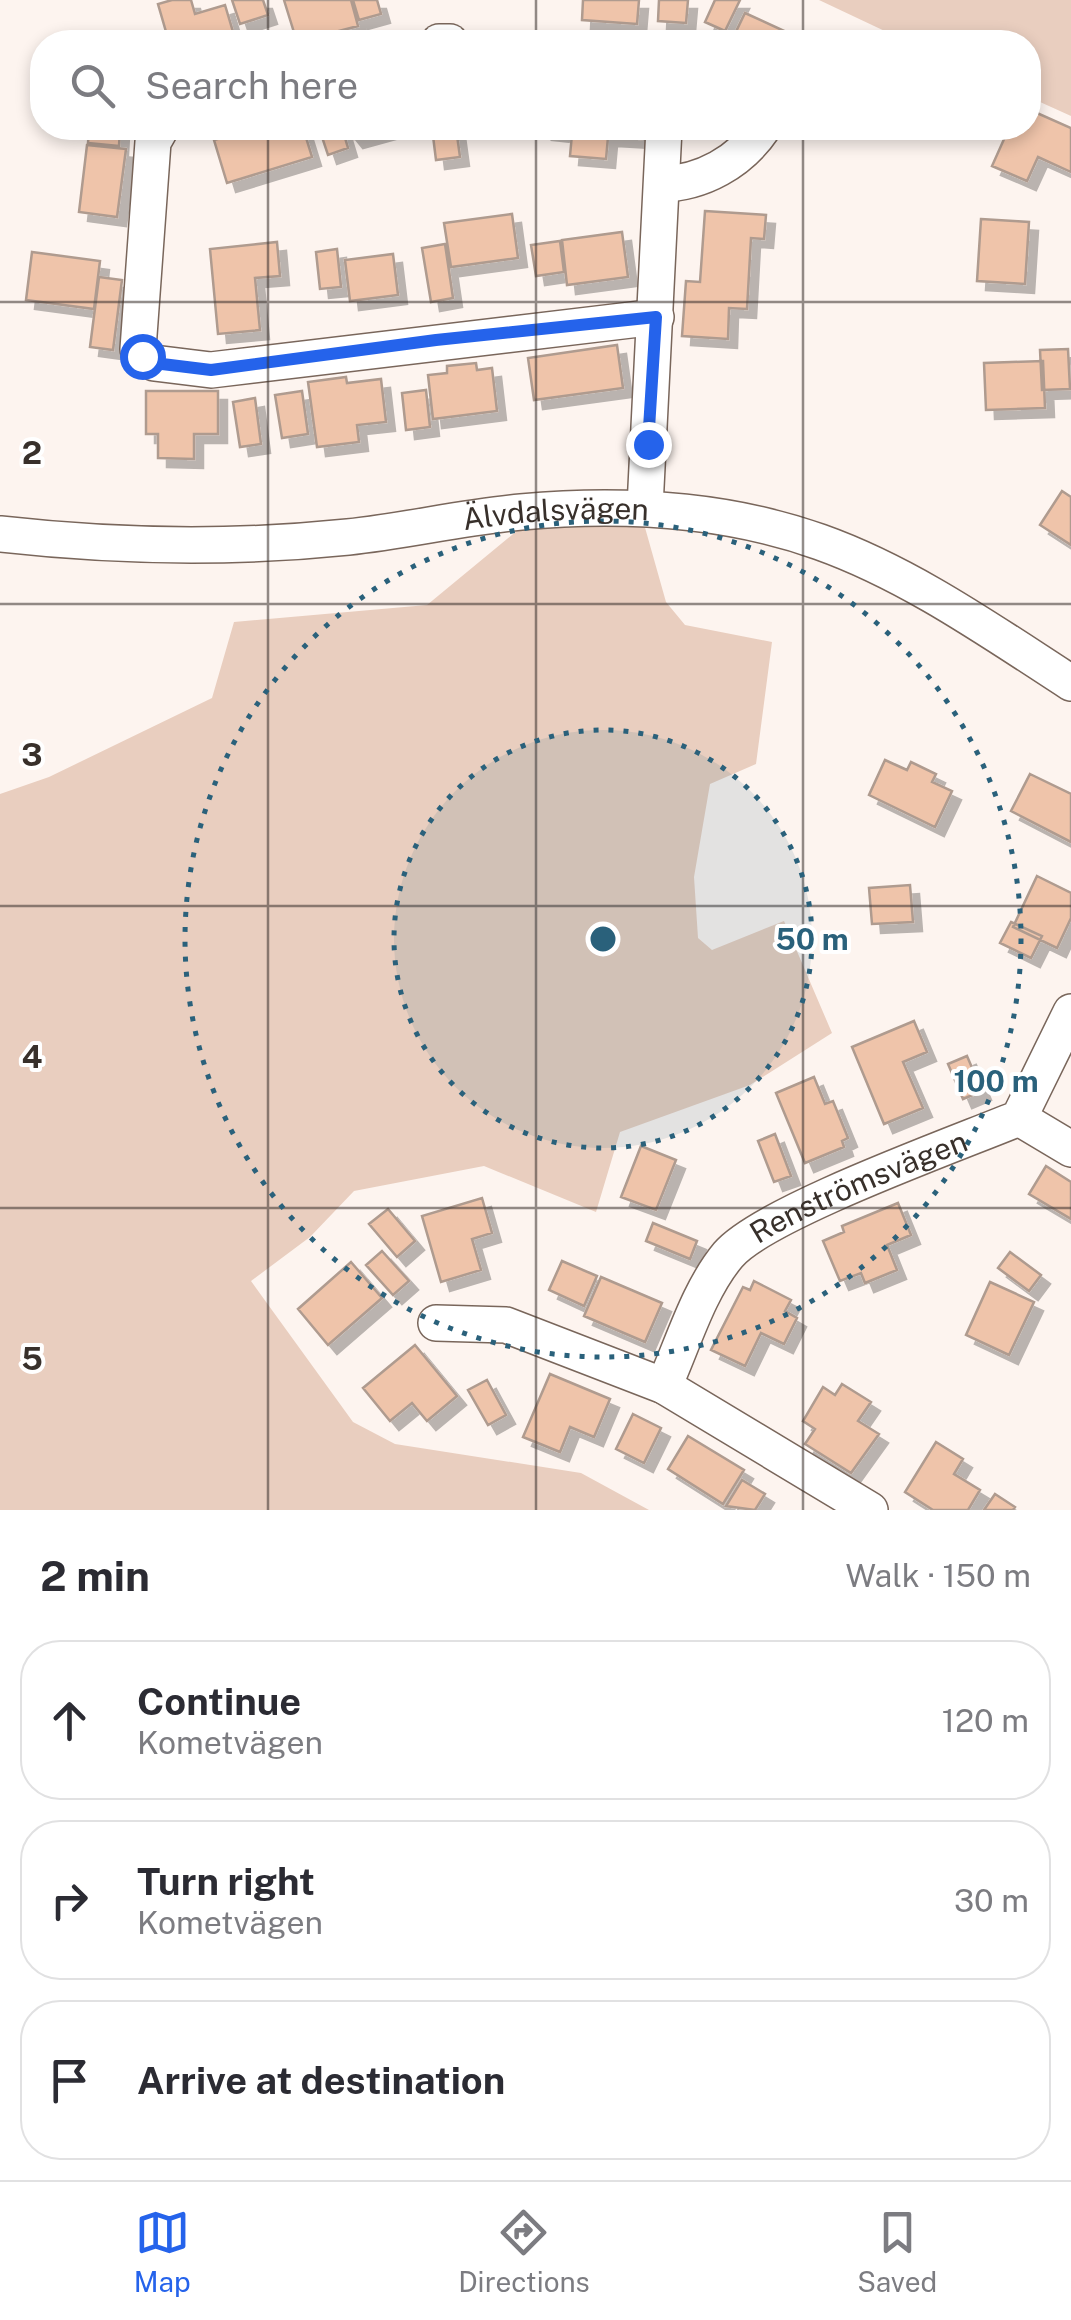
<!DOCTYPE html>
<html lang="en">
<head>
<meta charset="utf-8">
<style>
	:root { --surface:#fff; --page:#f2f2f3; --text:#2b2b33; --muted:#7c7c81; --line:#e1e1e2; --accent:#2563eb }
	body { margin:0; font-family:"Public Sans",sans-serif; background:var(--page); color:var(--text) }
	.stop { position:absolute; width:30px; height:30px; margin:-22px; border:8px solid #2563eb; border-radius:50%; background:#fff }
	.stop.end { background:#2563eb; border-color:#fff; box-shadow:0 2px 10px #0008 }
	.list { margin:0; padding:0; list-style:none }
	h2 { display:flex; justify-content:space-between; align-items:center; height:130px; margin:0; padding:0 40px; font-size:42px }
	h2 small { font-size:32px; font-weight:400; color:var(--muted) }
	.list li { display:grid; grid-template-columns:65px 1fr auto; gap:30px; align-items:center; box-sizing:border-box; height:160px; margin:0 20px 20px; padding:0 20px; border:2px solid var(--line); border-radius:40px }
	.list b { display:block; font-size:38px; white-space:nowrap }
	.list p { margin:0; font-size:32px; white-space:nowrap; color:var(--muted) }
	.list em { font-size:32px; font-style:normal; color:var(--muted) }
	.icon { flex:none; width:55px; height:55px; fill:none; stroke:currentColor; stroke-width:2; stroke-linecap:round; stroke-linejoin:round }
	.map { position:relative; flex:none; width:1071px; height:1510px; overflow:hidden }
	.search { position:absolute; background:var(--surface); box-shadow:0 5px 15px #0003; left:30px; right:30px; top:30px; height:110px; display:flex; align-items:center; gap:25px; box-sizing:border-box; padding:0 35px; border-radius:40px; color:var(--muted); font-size:38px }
	.sheet { height:670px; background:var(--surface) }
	nav { display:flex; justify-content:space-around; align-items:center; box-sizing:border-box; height:140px; border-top:2px solid var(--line); background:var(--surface); font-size:28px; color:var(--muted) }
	nav a { display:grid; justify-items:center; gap:5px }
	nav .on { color:var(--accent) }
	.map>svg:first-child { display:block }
</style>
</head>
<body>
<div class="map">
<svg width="1071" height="1510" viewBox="0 0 1071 1510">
	<defs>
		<filter id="shadow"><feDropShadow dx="9" dy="9" stdDeviation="0" flood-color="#0004"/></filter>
	</defs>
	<rect width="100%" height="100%" fill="#fdf4ef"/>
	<path fill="#e9cebf" d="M 819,0 L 1071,0 L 1071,116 L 1029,97 L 1028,42 L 908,42 Z
		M 644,524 L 666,602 L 685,625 L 772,642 L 756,764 L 710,784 L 694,877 L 698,938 L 712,950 L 784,921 L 832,1033 L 750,1085 L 620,1132 L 596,1212 L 484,1166 L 354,1191 L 310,1237 L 251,1281 L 353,1422 L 395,1444 L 581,1473 L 649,1510 L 0,1510 L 0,794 L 49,777 L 212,698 L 234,622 L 427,605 L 518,530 Z"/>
	<path fill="#efc4aa" stroke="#af9b8f" stroke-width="2.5" filter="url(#shadow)" d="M 172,0 L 191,0 L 195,14 L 225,5 L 236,42 L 169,42 L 158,4 Z
		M 232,0 L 263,0 L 268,15 L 240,24 Z
		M 284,0 L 351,0 L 358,26 L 297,42 Z
		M 353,0 L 377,0 L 381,14 L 359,20 Z
		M 583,0 L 639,0 L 637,24 L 582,20 Z
		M 659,0 L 688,0 L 686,23 L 658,21 Z
		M 715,0 L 740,0 L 725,31 L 705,22 Z
		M 745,13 L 808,42 L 731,42 Z
		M 1028,109 L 1071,128 L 1071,172 L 1038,157 L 1027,181 L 992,166 L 1009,128 L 1028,128 Z
		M 89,128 L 120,128 L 119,146 L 88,143 Z
		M 267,128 L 303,128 L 312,157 L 227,183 L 214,140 L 241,132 L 243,138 Z
		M 319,128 L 342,128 L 348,148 L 328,155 Z
		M 345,128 L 394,128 L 354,139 Z
		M 432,128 L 456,128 L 460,157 L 436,160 Z
		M 544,128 L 642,128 L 641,139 L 608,137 L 606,159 L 570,156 L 572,134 L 543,131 Z
		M 87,145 L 126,149 L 117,217 L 79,212 Z
		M 705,211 L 766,215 L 764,239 L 751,238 L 747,309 L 729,308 L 728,339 L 682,336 L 686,281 L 700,282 Z
		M 512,214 L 518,258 L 451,267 L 444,223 Z
		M 981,219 L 1029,222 L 1025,284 L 977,281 Z
		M 622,232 L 628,277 L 567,285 L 562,240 Z
		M 560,241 L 564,272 L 536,276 L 531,245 Z
		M 277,242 L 280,276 L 255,278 L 260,330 L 218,334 L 210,249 Z
		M 445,244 L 453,298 L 431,302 L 422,248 Z
		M 337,249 L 341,287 L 320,289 L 316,252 Z
		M 32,252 L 100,261 L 94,309 L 26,300 Z
		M 393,254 L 398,295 L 350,301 L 345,260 Z
		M 99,277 L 122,280 L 113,350 L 90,347 Z
		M 617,345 L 623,388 L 534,400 L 528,358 Z
		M 1068,349 L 1070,389 L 1042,390 L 1040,350 Z
		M 1043,361 L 1045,408 L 986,410 L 984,363 Z
		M 476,363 L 477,370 L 492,368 L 497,411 L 433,419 L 428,375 L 447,373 L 447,366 Z
		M 346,377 L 347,383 L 381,379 L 386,422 L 357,425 L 359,442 L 317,447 L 308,382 Z
		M 426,390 L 430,427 L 406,430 L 402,393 Z
		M 146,391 L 218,391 L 218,434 L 194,434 L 194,459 L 158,458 L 158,434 L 146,434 Z
		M 302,391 L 308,434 L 282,438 L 275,395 Z
		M 255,398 L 261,444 L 240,447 L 233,402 Z
		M 1062,491 L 1071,497 L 1071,545 L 1040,525 Z
		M 885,760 L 907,770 L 911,762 L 936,774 L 932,782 L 952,791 L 935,827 L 869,795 Z
		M 1030,774 L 1071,794 L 1071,842 L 1011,811 Z
		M 1037,876 L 1071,893 L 1071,918 L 1057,948 L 1013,927 Z
		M 910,885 L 913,922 L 872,924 L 869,888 Z
		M 1011,922 L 1042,936 L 1031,958 L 1000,943 Z
		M 914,1021 L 927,1052 L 903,1062 L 923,1108 L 884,1124 L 852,1047 Z
		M 967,1056 L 982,1091 L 963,1099 L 948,1064 Z
		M 814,1077 L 825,1104 L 833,1101 L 848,1138 L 842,1141 L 844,1147 L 805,1163 L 776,1093 Z
		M 775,1134 L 791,1176 L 774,1182 L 758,1141 Z
		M 641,1146 L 676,1160 L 656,1210 L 621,1197 Z
		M 1046,1166 L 1071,1182 L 1071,1219 L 1029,1194 Z
		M 482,1198 L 492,1233 L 472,1239 L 481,1270 L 441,1282 L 422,1216 Z
		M 898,1203 L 911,1235 L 887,1245 L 897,1270 L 865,1283 L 861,1273 L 840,1281 L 823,1241 L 844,1232 L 842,1226 Z
		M 388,1209 L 415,1241 L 397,1257 L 369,1224 Z
		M 653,1223 L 697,1241 L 690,1259 L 646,1241 Z
		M 382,1251 L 409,1281 L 393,1295 L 366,1265 Z
		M 1010,1252 L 1041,1275 L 1029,1291 L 998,1268 Z
		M 562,1261 L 597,1276 L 584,1306 L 549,1290 Z
		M 351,1262 L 382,1298 L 328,1345 L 298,1309 Z
		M 601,1277 L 662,1303 L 645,1342 L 584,1316 Z
		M 754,1281 L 791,1300 L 785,1311 L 797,1318 L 784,1344 L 761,1333 L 745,1366 L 711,1350 L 743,1287 L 750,1290 Z
		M 990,1282 L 1034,1302 L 1009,1355 L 966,1335 Z
		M 415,1345 L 457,1396 L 427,1421 L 412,1403 L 390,1421 L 363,1388 Z
		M 550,1374 L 610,1399 L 594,1437 L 570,1427 L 560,1452 L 523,1437 Z
		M 487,1380 L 506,1415 L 488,1425 L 468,1390 Z
		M 842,1384 L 871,1402 L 858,1421 L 879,1434 L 851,1473 L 805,1444 L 815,1429 L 803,1421 L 823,1387 L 835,1395 Z
		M 633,1414 L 661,1428 L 644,1463 L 616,1449 Z
		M 688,1436 L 744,1470 L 723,1504 L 668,1469 Z
		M 936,1442 L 963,1459 L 954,1474 L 980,1490 L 968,1510 L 933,1510 L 905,1492 Z
		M 742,1480 L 765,1494 L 755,1510 L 726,1506 Z
		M 995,1494 L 1015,1507 L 1013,1510 L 984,1510 Z"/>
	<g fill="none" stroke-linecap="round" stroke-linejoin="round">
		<g stroke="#79665b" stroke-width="38">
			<g id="minor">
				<path d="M 439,42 L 450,42"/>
				<path d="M 161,128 L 153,142 L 138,349 L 154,363 L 211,370 L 656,317"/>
				<path d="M 662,184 C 702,183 740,162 763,128"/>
				<path d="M 645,507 L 664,128"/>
				<path id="s1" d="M 0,534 C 116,547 232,549 348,537 C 406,531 463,517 521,512 C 621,503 724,508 820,542 C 910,574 992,632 1071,683"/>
				<path d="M 1019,1118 L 1071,1149"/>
				<path d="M 436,1323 L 506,1325 L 664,1386 L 870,1510"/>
				<path id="s2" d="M 664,1386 C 683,1344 698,1291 728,1255 C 763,1213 959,1143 1019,1118 L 1071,1012"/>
			</g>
		</g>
		<use href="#minor" stroke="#fff" stroke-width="35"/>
	</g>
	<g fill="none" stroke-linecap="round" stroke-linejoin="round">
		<path stroke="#2563eb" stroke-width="12" d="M 142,356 L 154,363 L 211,370 L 436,340 L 656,317 L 648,444"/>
	</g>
	<path fill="none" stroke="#38302b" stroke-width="2.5" stroke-opacity="0.55" d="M 268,0 L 268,42M 536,0 L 536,42M 803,0 L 803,42M 268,128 L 268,1510M 536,128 L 536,1510M 803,128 L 803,1510M 0,302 L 1071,302M 0,604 L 1071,604M 0,906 L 1071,906M 0,1208 L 1071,1208"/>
	<circle cx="603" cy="939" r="209" fill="#2a617b" fill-opacity=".12"/>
	<g fill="none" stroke="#2a617b" stroke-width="5" stroke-dasharray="5 10">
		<circle cx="603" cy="939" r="209"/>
		<circle cx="603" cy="939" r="418"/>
	</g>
	<g text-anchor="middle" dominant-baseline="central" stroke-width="8" stroke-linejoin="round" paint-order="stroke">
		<g font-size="30" fill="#38302b" stroke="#fff">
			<text stroke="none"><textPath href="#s1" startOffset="558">Älvdalsvägen</textPath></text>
			<text stroke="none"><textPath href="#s2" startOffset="295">Renströmsvägen</textPath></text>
		</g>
	</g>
	<g font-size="32" text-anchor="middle" font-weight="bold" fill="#38302b" stroke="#fff" stroke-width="8" stroke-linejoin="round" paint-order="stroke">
		<text x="32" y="464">2</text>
		<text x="32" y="766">3</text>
		<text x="32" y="1068">4</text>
		<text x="32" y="1370">5</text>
	</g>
	<circle cx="603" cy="939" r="15" fill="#2a617b" stroke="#fff" stroke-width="5"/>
	<g font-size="30" text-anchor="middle" font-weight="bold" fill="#2a617b" stroke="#fff" stroke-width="8" stroke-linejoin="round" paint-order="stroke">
		<text x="812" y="950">50 m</text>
		<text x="996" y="1092">100 m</text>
	</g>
</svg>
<div class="stop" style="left:142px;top:356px"></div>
<div class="stop end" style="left:648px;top:444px"></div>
<div class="search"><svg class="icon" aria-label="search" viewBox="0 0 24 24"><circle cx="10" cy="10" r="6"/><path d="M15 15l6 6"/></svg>Search here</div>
</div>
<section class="sheet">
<h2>2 min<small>Walk · 150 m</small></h2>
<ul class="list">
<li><svg class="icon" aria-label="ahead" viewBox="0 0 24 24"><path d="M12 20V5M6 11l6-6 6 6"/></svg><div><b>Continue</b><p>Kometvägen</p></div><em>120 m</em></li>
<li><svg class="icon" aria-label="right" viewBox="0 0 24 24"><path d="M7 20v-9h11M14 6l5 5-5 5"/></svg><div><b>Turn right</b><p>Kometvägen</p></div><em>30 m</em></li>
<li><svg class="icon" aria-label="arrive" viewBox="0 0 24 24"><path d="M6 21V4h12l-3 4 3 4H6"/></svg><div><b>Arrive at destination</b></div></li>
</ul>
</section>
<nav>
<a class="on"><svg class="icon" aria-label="map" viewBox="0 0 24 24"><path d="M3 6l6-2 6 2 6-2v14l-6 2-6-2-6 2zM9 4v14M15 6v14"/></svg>Map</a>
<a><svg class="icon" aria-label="directions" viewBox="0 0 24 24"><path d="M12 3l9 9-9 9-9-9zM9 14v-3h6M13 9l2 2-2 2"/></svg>Directions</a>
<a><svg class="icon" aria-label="saved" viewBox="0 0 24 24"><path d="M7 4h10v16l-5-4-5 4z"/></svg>Saved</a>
</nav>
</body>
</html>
